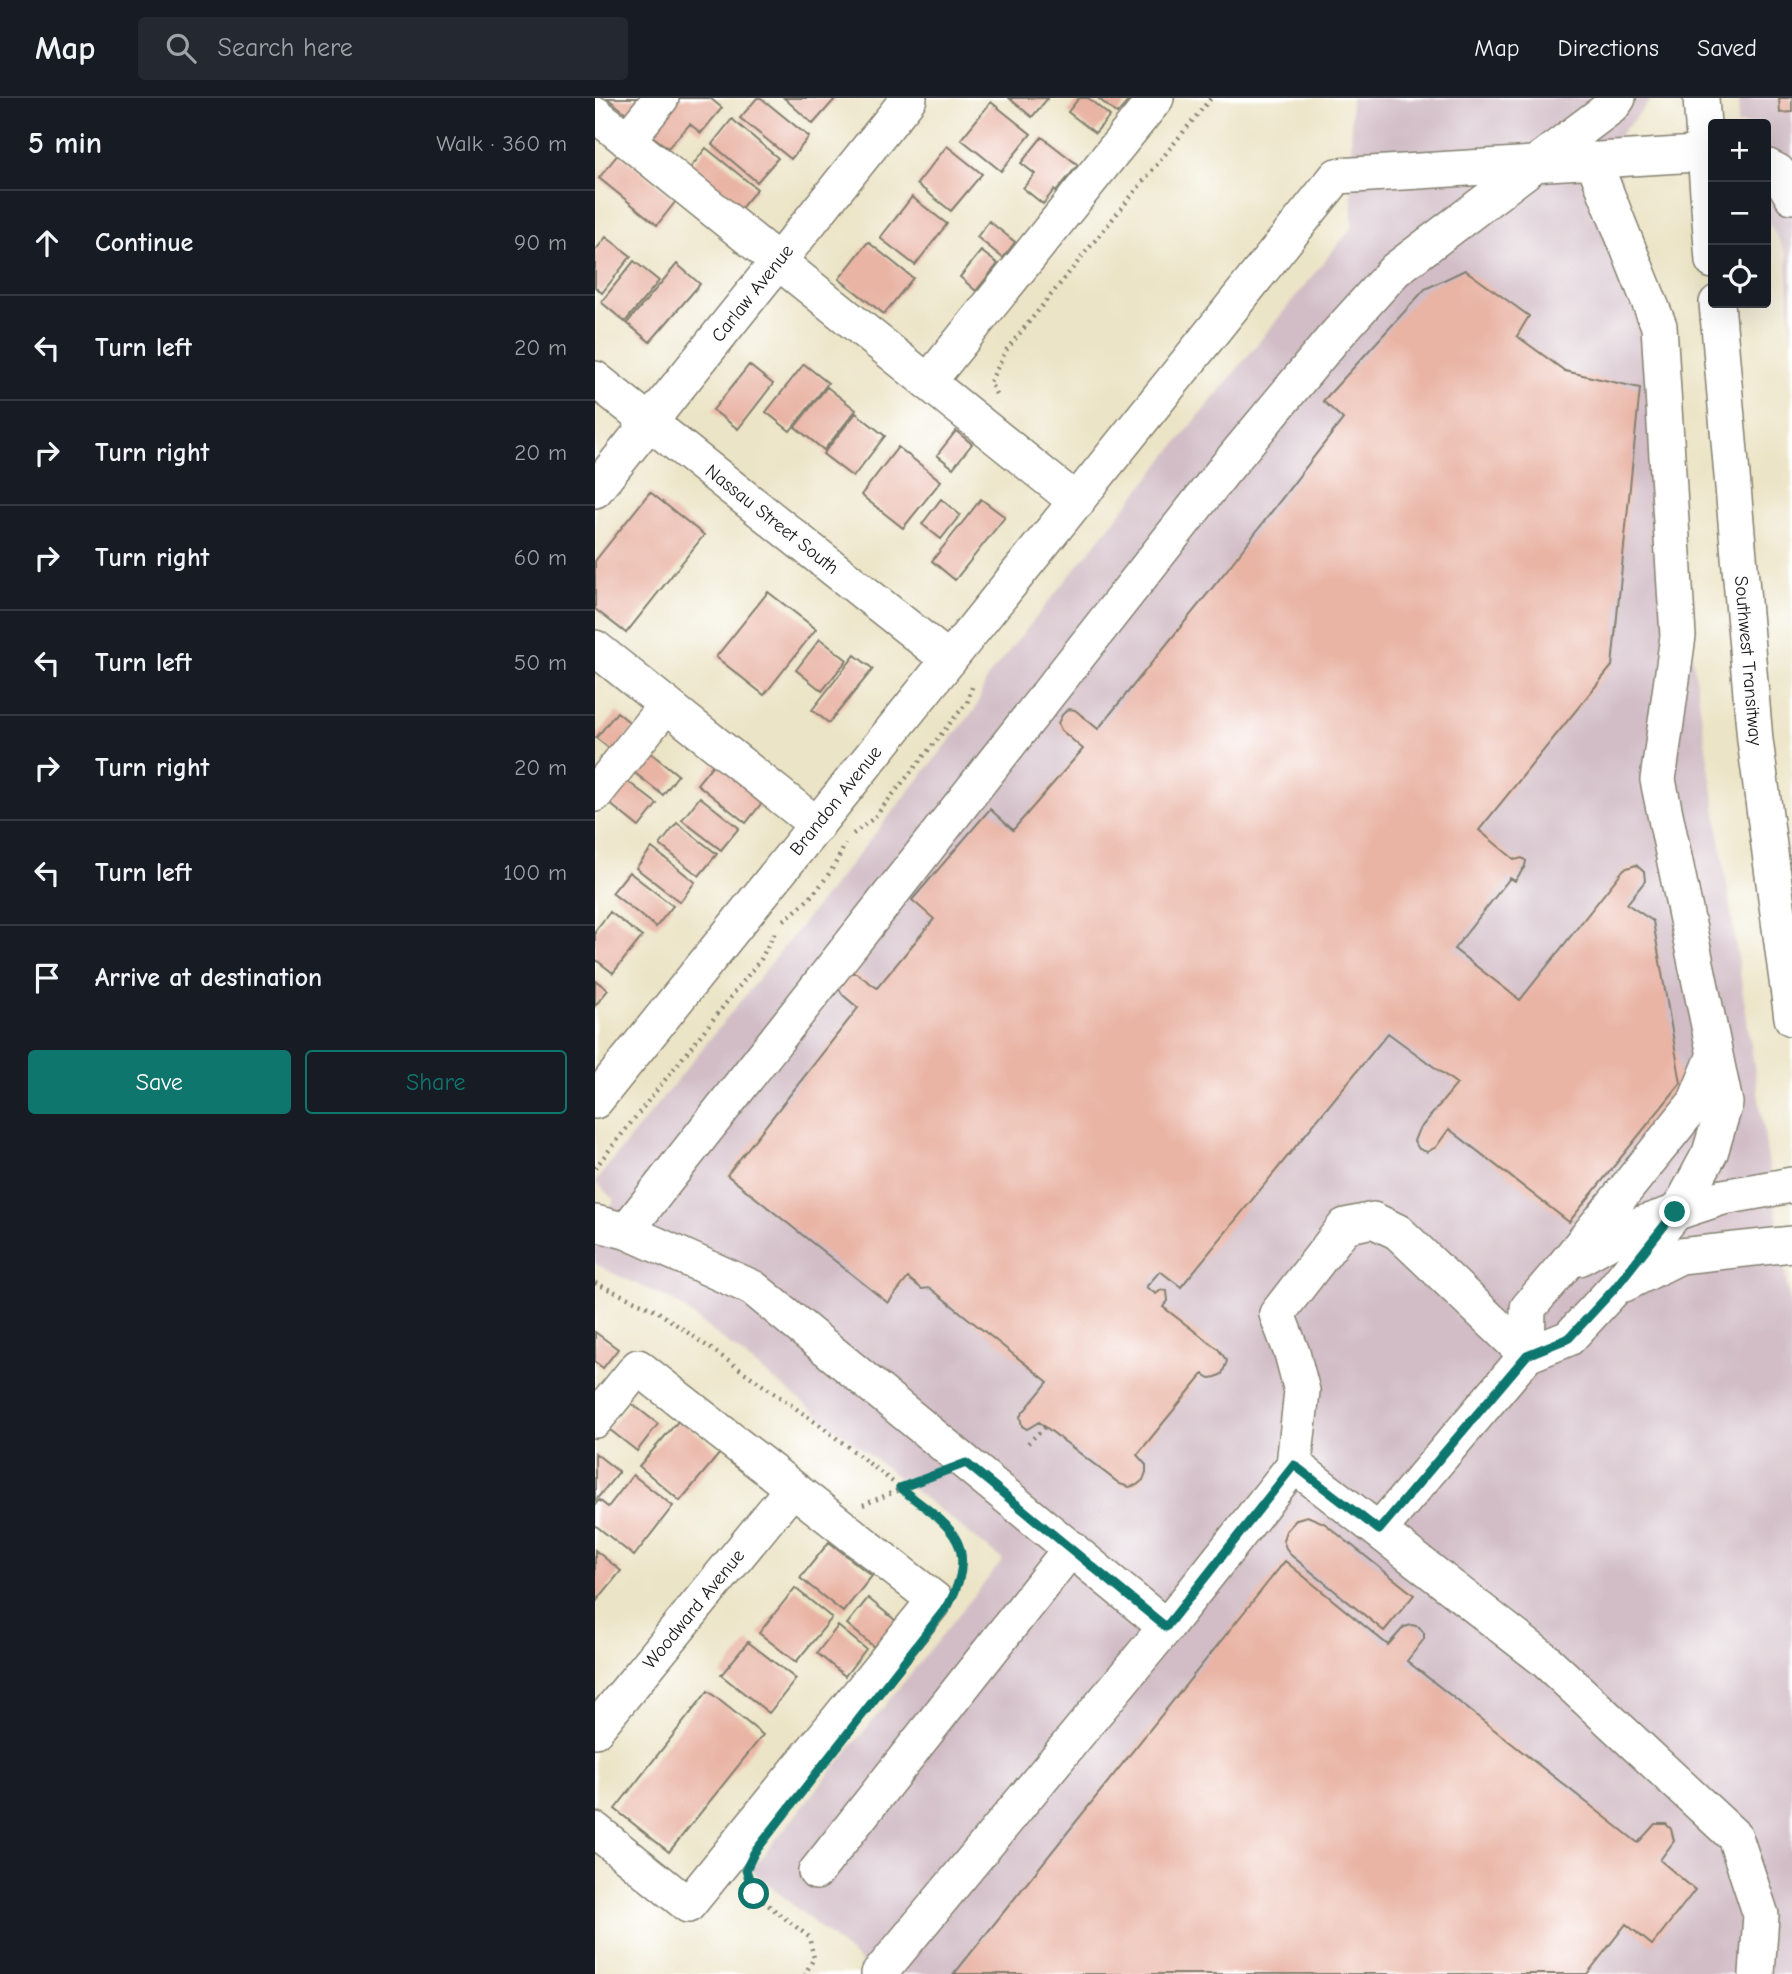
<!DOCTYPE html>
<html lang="en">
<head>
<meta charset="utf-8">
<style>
	:root { --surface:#171b24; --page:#242831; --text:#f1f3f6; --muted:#9ea1a6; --line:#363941; --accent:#0f766e }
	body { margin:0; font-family:"Comic Neue",sans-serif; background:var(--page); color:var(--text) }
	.controls { position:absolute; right:21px; top:21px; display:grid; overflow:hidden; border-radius:7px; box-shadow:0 7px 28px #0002 }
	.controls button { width:63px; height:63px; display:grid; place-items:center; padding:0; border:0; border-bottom:2px solid var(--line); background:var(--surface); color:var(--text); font:35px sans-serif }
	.stop { position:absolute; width:21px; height:21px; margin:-16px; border:5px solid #0f766e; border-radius:50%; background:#fff }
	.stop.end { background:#0f766e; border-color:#fff; box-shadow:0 2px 7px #0008 }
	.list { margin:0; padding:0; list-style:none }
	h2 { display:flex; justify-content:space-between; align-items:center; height:91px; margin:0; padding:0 28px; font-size:30px }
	h2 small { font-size:23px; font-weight:400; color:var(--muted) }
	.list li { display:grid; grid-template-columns:46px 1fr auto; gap:21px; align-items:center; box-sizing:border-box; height:105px; padding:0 28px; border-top:2px solid var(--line) }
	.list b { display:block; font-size:26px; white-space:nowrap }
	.list em { font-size:23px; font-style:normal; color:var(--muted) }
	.actions { display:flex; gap:14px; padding:21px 28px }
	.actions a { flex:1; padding:16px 0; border:2px solid var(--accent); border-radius:7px; text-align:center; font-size:24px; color:var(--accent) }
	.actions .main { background:var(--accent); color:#fff }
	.icon { flex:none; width:38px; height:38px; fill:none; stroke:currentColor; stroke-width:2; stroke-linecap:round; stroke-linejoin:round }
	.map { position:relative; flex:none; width:1197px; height:1876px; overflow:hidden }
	header { display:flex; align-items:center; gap:42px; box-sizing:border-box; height:98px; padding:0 35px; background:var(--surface); border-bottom:2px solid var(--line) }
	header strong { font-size:33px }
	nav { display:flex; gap:38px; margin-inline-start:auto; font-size:24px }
	.search { width:490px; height:63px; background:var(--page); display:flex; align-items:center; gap:18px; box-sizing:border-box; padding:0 24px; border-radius:7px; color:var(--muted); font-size:26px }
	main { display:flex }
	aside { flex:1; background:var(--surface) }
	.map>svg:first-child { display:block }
</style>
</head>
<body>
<header>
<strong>Map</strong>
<div class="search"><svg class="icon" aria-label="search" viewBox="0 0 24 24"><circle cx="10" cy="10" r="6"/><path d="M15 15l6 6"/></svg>Search here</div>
<nav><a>Map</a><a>Directions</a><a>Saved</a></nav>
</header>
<main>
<aside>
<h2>5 min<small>Walk · 360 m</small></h2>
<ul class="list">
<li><svg class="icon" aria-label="ahead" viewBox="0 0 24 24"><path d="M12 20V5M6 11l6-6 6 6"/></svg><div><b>Continue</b></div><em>90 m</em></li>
<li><svg class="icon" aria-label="left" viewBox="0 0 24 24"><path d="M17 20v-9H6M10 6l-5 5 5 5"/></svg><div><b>Turn left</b></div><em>20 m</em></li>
<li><svg class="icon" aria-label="right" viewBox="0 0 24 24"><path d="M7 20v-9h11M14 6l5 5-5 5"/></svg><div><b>Turn right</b></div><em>20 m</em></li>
<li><svg class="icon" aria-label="right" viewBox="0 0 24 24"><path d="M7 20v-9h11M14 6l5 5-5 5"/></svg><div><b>Turn right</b></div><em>60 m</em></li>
<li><svg class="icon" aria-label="left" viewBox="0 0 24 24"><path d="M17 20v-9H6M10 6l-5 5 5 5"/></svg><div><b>Turn left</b></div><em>50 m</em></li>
<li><svg class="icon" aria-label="right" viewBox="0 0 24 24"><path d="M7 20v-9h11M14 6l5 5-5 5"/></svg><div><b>Turn right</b></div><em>20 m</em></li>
<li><svg class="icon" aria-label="left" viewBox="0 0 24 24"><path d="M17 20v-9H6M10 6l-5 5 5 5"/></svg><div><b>Turn left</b></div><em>100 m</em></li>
<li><svg class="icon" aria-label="arrive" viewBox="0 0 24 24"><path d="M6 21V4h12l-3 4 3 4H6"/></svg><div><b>Arrive at destination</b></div></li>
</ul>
<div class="actions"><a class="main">Save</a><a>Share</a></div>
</aside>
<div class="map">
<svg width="1197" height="1876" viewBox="0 0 1197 1876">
	<rect width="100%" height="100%" fill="#fff"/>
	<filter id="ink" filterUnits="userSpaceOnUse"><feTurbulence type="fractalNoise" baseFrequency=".0143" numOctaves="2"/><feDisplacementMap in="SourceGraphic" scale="14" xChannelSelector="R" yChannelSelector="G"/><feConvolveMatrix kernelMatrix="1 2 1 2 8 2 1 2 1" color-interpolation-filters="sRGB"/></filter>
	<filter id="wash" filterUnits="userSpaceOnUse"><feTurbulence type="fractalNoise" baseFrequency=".00686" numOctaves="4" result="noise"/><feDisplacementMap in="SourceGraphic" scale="28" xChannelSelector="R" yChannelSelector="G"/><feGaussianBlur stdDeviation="1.57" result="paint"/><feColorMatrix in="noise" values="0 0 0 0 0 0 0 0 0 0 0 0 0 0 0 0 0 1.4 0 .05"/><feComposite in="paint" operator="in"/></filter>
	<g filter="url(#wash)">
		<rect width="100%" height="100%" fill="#ece4c6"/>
		<path fill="#d2bdc6" d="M 756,0 L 1058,0 L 1020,42 L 1197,1221 L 1197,1876 L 280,1876 L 156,1772 L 408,1462 L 79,1203 L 13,1173 L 0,1165 L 0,1128 L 20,1102 L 0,1084 L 381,610 L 392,580 L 757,129 Z
			M 1145,0 L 1197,0 L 1197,249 L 1192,157 L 1171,119 L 1171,26 L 1142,26 Z"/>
		<g id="blocks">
			<path fill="#e9b4a4" d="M 12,0 L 51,0 L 36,19 Z
				M 83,0 L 115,0 L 127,10 L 106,35 L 95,26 L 73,50 L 53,35 Z
				M 162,0 L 166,0 L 214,39 L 196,61 L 145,20 Z
				M 189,0 L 241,0 L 218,26 Z
				M 414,0 L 453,0 L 437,19 Z
				M 484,0 L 493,0 L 515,18 L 500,35 L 473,14 Z
				M 503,0 L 536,0 L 522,16 Z
				M 1184,0 L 1197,0 L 1197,14 L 1185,15 Z
				M 396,4 L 436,36 L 406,73 L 366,41 Z
				M 137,21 L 183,60 L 162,84 L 117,46 Z
				M 447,39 L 483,67 L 461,94 L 459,92 L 448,106 L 428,90 L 440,76 L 426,65 Z
				M 352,48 L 387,76 L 356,113 L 322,86 Z
				M 111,50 L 162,91 L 143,114 L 92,74 Z
				M 24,55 L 81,103 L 62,127 L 4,80 Z
				M 317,99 L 352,126 L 320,167 L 285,140 Z
				M 394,123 L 420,144 L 408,160 L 382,139 Z
				M 11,139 L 36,158 L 7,195 L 0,189 L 0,153 Z
				M 273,144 L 318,180 L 289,216 L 244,181 Z
				M 386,153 L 403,166 L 381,193 L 365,179 Z
				M 39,163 L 64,183 L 30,224 L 6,204 Z
				M 82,166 L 105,186 L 55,244 L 32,225 Z
				M 870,172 L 934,218 L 922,238 L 970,273 L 1045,290 L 1017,568 L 884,732 L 920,762 L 927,760 L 931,763 L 930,768 L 920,783 L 915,780 L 859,851 L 925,902 L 1029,771 L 1041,767 L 1049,774 L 1050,783 L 1032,806 L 1058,823 L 1086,985 L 974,1124 L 854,1031 L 841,1049 L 832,1054 L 824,1051 L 819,1043 L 823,1033 L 862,986 L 793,935 L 586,1189 L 565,1173 L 551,1189 L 561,1196 L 566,1192 L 572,1193 L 573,1203 L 568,1209 L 623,1251 L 632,1263 L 627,1276 L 621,1279 L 615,1280 L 608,1276 L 542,1357 L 551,1367 L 551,1374 L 548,1382 L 542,1387 L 534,1389 L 525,1386 L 444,1324 L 432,1331 L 427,1328 L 425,1318 L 453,1284 L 335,1190 L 327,1191 L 313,1180 L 293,1205 L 132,1077 L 263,910 L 248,897 L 244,891 L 245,885 L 254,875 L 261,875 L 282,890 L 339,821 L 317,802 L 395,711 L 418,732 L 488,651 L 466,632 L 463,625 L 467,617 L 473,611 L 480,612 L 503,631 L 631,473 L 748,321 L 728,303 L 830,191 Z
				M 209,266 L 233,285 L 195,333 L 171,314 Z
				M 154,267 L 178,286 L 143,331 L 118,312 Z
				M 232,289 L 261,312 L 229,352 L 200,329 Z
				M 261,315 L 290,338 L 258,379 L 228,356 Z
				M 361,333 L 377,346 L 358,370 L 342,357 Z
				M 303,349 L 346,383 L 308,430 L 266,397 Z
				M 55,394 L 109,437 L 31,535 L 0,511 L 0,463 Z
				M 346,401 L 365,417 L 346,441 L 327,426 Z
				M 386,401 L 410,419 L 360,482 L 337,463 Z
				M 173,494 L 221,531 L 169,597 L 121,559 Z
				M 225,541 L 252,562 L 227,593 L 201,572 Z
				M 260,557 L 278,571 L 234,625 L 217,612 Z
				M 22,614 L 40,629 L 19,654 L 1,640 Z
				M 52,652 L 83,677 L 68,697 L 36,672 Z
				M 120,664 L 169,702 L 151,725 L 102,686 Z
				M 31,682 L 62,706 L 44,729 L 14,705 Z
				M 105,699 L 144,730 L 126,752 L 87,722 Z
				M 82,725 L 122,756 L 104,778 L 65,747 Z
				M 57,750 L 100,784 L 85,804 L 41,770 Z
				M 34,774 L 78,808 L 61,829 L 17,795 Z
				M 15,814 L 47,839 L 18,875 L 0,861 L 0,833 Z
				M 0,882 L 13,892 L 0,908 Z
				M 0,1234 L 23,1251 L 8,1270 L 0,1264 Z
				M 36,1305 L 63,1326 L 42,1353 L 14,1331 Z
				M 85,1321 L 125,1355 L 85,1403 L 44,1368 Z
				M 0,1355 L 24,1374 L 0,1403 Z
				M 38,1377 L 78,1408 L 39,1458 L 0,1427 L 0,1407 L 4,1402 L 13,1409 Z
				M 712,1418 L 729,1425 L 819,1497 L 789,1533 L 697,1458 L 691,1450 L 688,1442 L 691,1433 L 702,1421 Z
				M 234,1444 L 277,1478 L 248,1514 L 205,1480 Z
				M 0,1452 L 26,1473 L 0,1505 Z
				M 690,1463 L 793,1547 L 809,1529 L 817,1527 L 824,1529 L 829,1535 L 829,1541 L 812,1563 L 1043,1745 L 1060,1726 L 1071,1726 L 1076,1731 L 1079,1743 L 1065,1762 L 1100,1792 L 1057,1847 L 1031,1826 L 992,1876 L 359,1876 Z
				M 200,1490 L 237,1520 L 201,1564 L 164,1535 Z
				M 273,1500 L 301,1523 L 279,1549 L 252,1526 Z
				M 243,1528 L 271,1551 L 250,1578 L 222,1555 Z
				M 153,1544 L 201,1581 L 174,1615 L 126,1577 Z
				M 113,1593 L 168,1637 L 74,1754 L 20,1711 Z"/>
		</g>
	</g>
	<g filter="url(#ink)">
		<use href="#blocks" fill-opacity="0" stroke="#848071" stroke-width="2"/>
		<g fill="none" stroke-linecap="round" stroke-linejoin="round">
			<g stroke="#848071" stroke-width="38">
				<g id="minor">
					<path d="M 1106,0 L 1118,163"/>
					<path d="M 0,16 L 482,404"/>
					<path d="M 32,42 L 66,0"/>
					<path d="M 1171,68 L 1183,74 L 1197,98"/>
					<path id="s1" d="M 1122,205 L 1160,642 L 1197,920"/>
					<path id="s2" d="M 0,281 L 354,562"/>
					<path d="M 333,284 L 561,0"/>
					<path id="s3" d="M 0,392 L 314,0"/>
					<path d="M 0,550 L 222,727"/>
					<path d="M 0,696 L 71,607"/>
					<path id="s4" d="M 0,1003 L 742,78 L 1118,55"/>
					<path d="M 0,1125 L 31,1133 L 158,1190 L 571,1529"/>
					<path d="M 31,1133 L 629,372 L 736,243 L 800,172 L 1017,8 L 1023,0"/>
					<path d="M 984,1160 L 1043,1127 L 1128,1099 L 1197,1087"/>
					<path d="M 1029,1186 L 1085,1158 L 1197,1146"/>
					<path d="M 932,1257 L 933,1210 L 969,1168 L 1100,1005 L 1119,959"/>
					<path d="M 0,1322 L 43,1269 L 340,1502 L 93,1807 L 0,1732"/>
					<path d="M 699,1367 L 950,1562 L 1140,1739 L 1166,1817 L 1162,1876"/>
					<path d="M 784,1432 L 932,1257 L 974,1240 L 1020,1190 L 1088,1105 L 1115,1055 L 1130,1005 L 1063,682 L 1083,538 L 1064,228 L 998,62"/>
					<path id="s5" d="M 0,1632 L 197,1391"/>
					<path d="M 221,1774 L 476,1450"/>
					<path d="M 284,1876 L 571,1529 L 699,1367 L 707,1293 L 697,1255 L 682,1216 L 750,1128 L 778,1122 L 803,1134 L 932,1257"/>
				</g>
			</g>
			<path stroke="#848071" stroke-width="4.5" stroke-dasharray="2 5" stroke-linecap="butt" d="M 401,296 L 395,284 L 412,251 L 616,0
				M 258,736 L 279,720 L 360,619 L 372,605 L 378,586
				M 189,822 C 217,801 236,778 250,746
				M 0,1070 L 166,861 L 180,834
				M 0,1185 L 62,1213 L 226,1328 L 352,1426 C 367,1447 367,1458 365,1483
				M 433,1345 L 450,1329
				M 268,1407 L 337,1378
				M 154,1780 L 159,1796 L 214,1839 L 219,1860 L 210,1876"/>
			<use href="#minor" stroke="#fff" stroke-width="35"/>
		</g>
	</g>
	<g fill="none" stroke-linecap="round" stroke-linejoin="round" filter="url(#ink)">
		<path stroke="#0f766e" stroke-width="9" d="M 159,1796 L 151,1772 L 159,1755 L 354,1506 C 387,1443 351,1426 305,1390 L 371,1365 L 571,1529 L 699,1367 L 784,1432 L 932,1257 L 974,1240 L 1020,1190 L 1080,1114"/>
	</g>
	<g text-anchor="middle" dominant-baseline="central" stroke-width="7" stroke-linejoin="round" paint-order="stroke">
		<g font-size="19" fill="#1c1c1c" stroke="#fff">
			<text stroke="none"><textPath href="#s3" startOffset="252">Carlaw Avenue</textPath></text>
			<text stroke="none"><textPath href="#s2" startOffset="226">Nassau Street South</textPath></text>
			<text stroke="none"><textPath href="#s1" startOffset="359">Southwest Transitway</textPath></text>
			<text stroke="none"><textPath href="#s4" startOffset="385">Brandon Avenue</textPath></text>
			<text stroke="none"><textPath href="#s5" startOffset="156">Woodward Avenue</textPath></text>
		</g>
	</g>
</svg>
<div class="controls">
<button>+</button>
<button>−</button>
<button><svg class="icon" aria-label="locate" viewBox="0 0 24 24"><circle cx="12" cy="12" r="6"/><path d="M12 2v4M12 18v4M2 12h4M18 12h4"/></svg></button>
</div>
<div class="stop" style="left:159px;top:1796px"></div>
<div class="stop end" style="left:1080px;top:1114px"></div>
</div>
</main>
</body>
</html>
